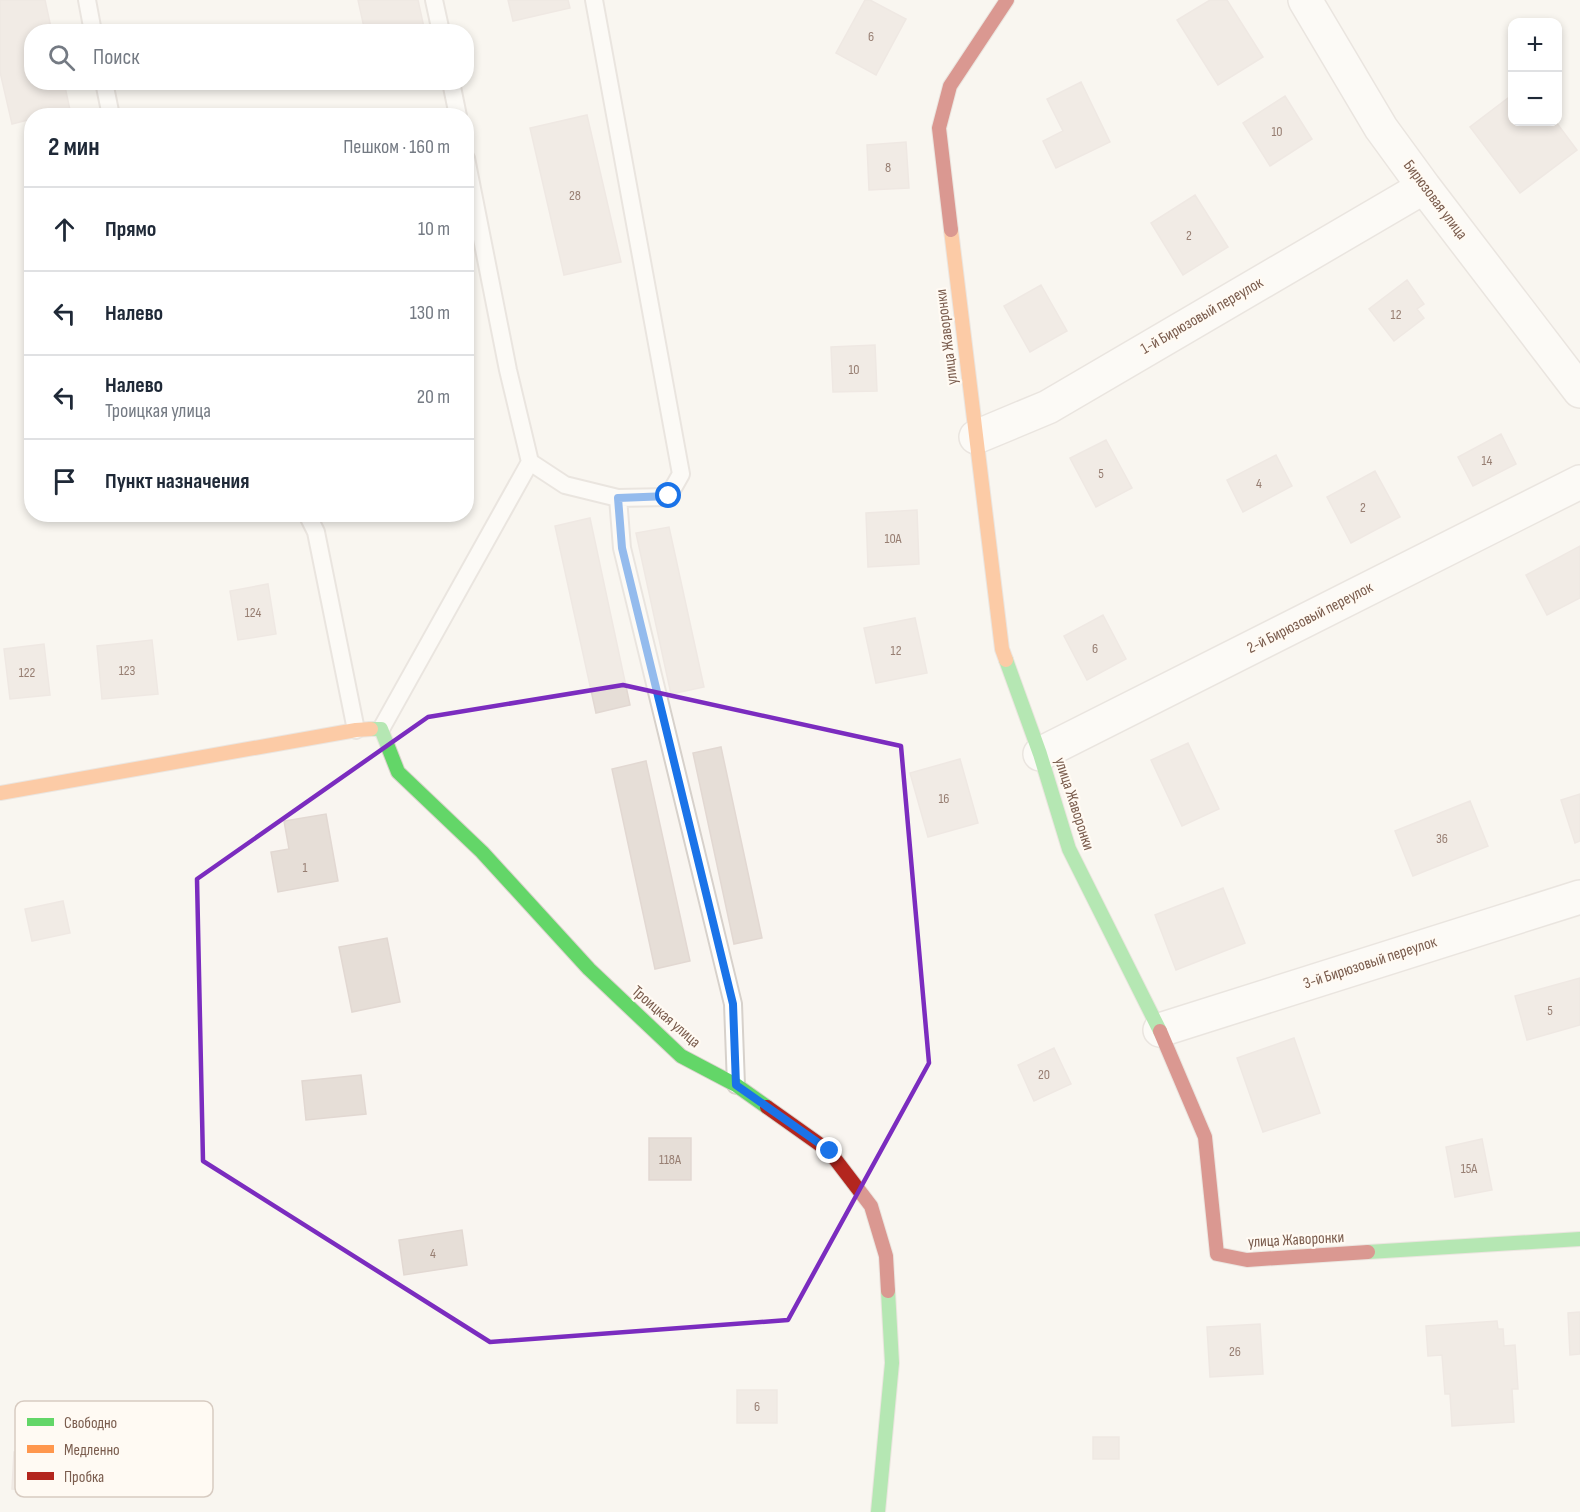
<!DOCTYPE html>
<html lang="ru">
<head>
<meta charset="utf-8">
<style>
	:root { --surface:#fff; --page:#f6f6f7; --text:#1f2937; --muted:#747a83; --line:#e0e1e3 }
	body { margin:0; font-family:"Sofia Sans Condensed",sans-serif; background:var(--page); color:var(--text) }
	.controls { position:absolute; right:18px; top:18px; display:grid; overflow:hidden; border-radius:12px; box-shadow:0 3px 9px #0003 }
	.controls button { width:54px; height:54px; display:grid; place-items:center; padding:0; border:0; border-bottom:2px solid var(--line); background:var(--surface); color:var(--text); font:30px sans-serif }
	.stop { position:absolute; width:18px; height:18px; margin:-14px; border:4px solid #1a73e8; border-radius:50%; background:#fff }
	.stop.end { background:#1a73e8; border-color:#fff; box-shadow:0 2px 6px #0008 }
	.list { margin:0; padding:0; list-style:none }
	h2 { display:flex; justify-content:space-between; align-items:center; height:78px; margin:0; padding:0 24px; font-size:26px }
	h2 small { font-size:20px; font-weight:400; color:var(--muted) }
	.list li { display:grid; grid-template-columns:39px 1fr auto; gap:18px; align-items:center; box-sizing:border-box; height:84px; padding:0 24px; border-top:2px solid var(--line) }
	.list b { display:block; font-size:22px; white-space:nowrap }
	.list p { margin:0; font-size:20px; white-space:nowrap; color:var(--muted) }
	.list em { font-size:20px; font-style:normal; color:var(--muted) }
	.icon { flex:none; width:33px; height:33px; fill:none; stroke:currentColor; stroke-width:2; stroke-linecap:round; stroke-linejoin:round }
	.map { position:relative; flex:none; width:1580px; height:1512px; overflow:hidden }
	.search { position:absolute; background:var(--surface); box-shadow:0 3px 9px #0003; left:24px; top:24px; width:450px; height:66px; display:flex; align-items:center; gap:15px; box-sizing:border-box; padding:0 21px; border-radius:24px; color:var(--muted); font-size:22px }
	.panel { position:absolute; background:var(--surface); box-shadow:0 3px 9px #0003; left:24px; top:108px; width:450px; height:414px; border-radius:24px }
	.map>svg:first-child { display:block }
</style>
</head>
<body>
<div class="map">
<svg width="1580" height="1512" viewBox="0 0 1580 1512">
	<rect width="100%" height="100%" fill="#f9f5f0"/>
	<path fill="#e6ded7" stroke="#e2d8d2" stroke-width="1.5" d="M 0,0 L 45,0 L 52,32 L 32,32 L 32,82 L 64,82 L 70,110 L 48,116 L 32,116 L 32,119 L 12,124 L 0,72 Z
		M 358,0 L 418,0 L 425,32 L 365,32 Z
		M 508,0 L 568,0 L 570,8 L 513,21 Z
		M 865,0 L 870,0 L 906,19 L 876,75 L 836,53 Z
		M 1210,0 L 1227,0 L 1263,57 L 1218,85 L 1177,20 Z
		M 1081,82 L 1110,142 L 1056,168 L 1043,141 L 1063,131 L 1047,99 Z
		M 1512,95 L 1512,122 L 1556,122 L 1577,150 L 1520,193 L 1470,127 Z
		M 1285,96 L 1312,139 L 1270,166 L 1243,123 Z
		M 587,115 L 621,262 L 564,275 L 530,128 Z
		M 906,142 L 909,188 L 869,190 L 867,145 Z
		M 1195,195 L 1228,247 L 1183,275 L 1151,223 Z
		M 1407,280 L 1424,304 L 1417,309 L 1424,318 L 1394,341 L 1369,309 Z
		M 1041,285 L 1067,331 L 1030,352 L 1004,306 Z
		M 875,345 L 877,391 L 833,392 L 831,347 Z
		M 1501,434 L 1516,464 L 1473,486 L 1458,457 Z
		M 1106,440 L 1132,488 L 1096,507 L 1070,458 Z
		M 1276,455 L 1292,486 L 1243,512 L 1227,480 Z
		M 1375,471 L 1400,517 L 1351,543 L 1327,497 Z
		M 917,510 L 919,564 L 868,567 L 866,513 Z
		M 590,518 L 630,705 L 596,713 L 555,526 Z
		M 669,527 L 704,687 L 671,694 L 636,533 Z
		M 1580,546 L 1580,598 L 1547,615 L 1526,575 Z
		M 268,584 L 276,634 L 238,640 L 230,591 Z
		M 1103,615 L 1126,659 L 1087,680 L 1064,636 Z
		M 915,618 L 927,673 L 876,683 L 864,628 Z
		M 152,640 L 158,694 L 102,699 L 97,646 Z
		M 44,644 L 50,695 L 10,699 L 4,649 Z
		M 1188,743 L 1219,809 L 1182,826 L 1151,760 Z
		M 721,747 L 762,938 L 734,944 L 693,753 Z
		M 960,759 L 978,823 L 928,837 L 910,773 Z
		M 646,761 L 690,961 L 655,969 L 612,769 Z
		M 1580,794 L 1580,841 L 1575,843 L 1561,800 Z
		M 1470,801 L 1488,846 L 1413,876 L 1395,831 Z
		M 326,814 L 338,881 L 278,892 L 271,852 L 289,849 L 284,821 Z
		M 1223,888 L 1245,943 L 1176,970 L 1155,915 Z
		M 63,901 L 70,933 L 32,941 L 25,909 Z
		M 387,938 L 400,1002 L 352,1012 L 339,947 Z
		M 1580,978 L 1580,1025 L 1527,1040 L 1515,996 Z
		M 1294,1038 L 1320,1113 L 1263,1132 L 1237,1058 Z
		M 1054,1048 L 1071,1084 L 1034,1101 L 1018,1065 Z
		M 361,1075 L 366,1114 L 306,1120 L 302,1081 Z
		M 649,1138 L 691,1138 L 691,1180 L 649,1180 Z
		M 1482,1139 L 1492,1190 L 1455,1197 L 1446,1147 Z
		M 462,1230 L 467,1265 L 404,1275 L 399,1240 Z
		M 1580,1312 L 1580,1354 L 1570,1355 L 1568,1313 Z
		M 1497,1321 L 1498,1329 L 1503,1329 L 1504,1346 L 1515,1345 L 1518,1389 L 1512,1389 L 1514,1422 L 1452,1426 L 1450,1394 L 1445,1394 L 1442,1355 L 1428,1356 L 1426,1326 Z
		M 1260,1324 L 1263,1374 L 1210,1377 L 1207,1327 Z
		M 737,1390 L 777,1390 L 777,1423 L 737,1423 Z
		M 1093,1437 L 1119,1437 L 1119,1459 L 1093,1459 Z
		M 14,1452 L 49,1453 L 47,1491 L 12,1489 Z"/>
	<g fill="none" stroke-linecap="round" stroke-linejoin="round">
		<g stroke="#d7d1cb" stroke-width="20">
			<path id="lane" d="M 87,0 L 93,32
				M 434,0 L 441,32
				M 104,82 L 111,116
				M 451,82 L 458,116
				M 530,462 L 565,485 L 618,498 L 668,497 L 681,474 L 594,0
				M 618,498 L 622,548 L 733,1004 L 736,1085
				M 307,514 L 316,532 L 356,730
				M 381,729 L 530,462 L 508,370 L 466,158"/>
		</g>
		<g stroke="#d7d1cb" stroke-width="36">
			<path id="street" d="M 1305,0 L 1381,128 L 1424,187 L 1580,391
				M 976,437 L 1048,407 L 1424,187
				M 1040,754 L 1580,482
				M 1160,1030 L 1580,897"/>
		</g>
		<g stroke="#d9d2cb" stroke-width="16">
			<path id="fast" d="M 1006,660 L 1040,754 L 1069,849 L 1160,1031
				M 371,729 L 381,729 L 398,772 L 482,852 L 589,969 L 681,1056 L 736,1085 L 767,1107
				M 1368,1252 L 1580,1239
				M 878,1512 L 892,1363 L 888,1291"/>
		</g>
		<g stroke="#d9d2cb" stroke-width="16">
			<path id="slow" d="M 951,230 L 1002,649 L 1006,660
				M 0,793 L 356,730 L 371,729"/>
		</g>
		<g stroke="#d9d2cb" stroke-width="16">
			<path id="jam" d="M 951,230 L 939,128 L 950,86 L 1007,0
				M 1160,1031 L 1205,1137 L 1217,1254 L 1247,1260 L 1368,1252
				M 767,1107 L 829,1151 L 871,1206 L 886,1256 L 888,1291"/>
		</g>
		<use href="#lane" stroke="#fefefd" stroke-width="16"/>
		<use href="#street" stroke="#fefefd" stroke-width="33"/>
		<use href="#fast" stroke="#63d668" stroke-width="14"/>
		<use href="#slow" stroke="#ff974d" stroke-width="14"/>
		<use href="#jam" stroke="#b3261e" stroke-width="14"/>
	</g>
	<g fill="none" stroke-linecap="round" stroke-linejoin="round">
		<path stroke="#1a73e8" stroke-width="8" d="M 669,496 L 618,498 L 622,548 L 733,1004 L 736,1085 L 830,1151"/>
	</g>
	<path d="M0 0H1580V1512H0ZM 623,685 L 901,746 L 929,1063 L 788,1320 L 490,1342 L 203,1161 L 197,879 L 428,717 Z" fill="#f9f5f0" fill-opacity=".55" fill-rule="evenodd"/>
	<path fill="none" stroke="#7b2cbf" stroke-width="4.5" stroke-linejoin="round" d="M 623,685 L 901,746 L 929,1063 L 788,1320 L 490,1342 L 203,1161 L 197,879 L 428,717 Z"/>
	<g text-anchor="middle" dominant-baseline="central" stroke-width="4.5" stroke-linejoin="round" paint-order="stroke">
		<g font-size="14" fill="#977e72">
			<text x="871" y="36">6</text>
			<text x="1277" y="131">10</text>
			<text x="888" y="167">8</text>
			<text x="575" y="195">28</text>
			<text x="1189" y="235">2</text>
			<text x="1396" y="314">12</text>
			<text x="854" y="369">10</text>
			<text x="1487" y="460">14</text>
			<text x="1101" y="473">5</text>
			<text x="1259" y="483">4</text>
			<text x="1363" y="507">2</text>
			<text x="893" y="538">10А</text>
			<text x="253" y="612">124</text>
			<text x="1095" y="648">6</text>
			<text x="896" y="650">12</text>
			<text x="127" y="670">123</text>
			<text x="27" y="672">122</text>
			<text x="944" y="798">16</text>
			<text x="1442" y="838">36</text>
			<text x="305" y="867">1</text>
			<text x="1550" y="1010">5</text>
			<text x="1044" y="1074">20</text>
			<text x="670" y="1159">118А</text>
			<text x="1469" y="1168">15А</text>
			<text x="433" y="1253">4</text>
			<text x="1235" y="1351">26</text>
			<text x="757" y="1406">6</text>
		</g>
		<g font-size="16" fill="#7a5c4d" stroke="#fffaf3">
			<text transform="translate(1435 200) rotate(53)">Бирюзовая улица</text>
			<text transform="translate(1202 316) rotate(-30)">1-й Бирюзовый переулок</text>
			<text transform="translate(947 337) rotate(-97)">улица Жаворонки</text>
			<text transform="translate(1310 618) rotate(-27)">2-й Бирюзовый переулок</text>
			<text transform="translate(1074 804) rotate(72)">улица Жаворонки</text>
			<text transform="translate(1370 963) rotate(-18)">3-й Бирюзовый переулок</text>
			<text transform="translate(666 1017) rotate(41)">Троицкая улица</text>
			<text transform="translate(1296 1240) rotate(-3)">улица Жаворонки</text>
		</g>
	</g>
	<rect x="15" y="1401" width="198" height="96" rx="9" fill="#fffaf3" stroke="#d7cbc1" stroke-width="1.5"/>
	<rect x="27" y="1418" width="27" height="8" fill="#63d668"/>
	<rect x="27" y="1445" width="27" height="8" fill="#ff974d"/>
	<rect x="27" y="1472" width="27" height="8" fill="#b3261e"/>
	<g font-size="16" fill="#7a5c4d">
		<text x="64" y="1428">Свободно</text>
		<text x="64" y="1455">Медленно</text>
		<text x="64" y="1482">Пробка</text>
	</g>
</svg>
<div class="controls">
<button>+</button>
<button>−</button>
</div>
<div class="stop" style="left:669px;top:496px"></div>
<div class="stop end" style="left:830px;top:1151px"></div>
<div class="search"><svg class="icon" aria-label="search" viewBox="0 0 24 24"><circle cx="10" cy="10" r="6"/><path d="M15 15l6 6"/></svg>Поиск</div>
<section class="panel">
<h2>2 мин<small>Пешком · 160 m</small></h2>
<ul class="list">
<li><svg class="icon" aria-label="ahead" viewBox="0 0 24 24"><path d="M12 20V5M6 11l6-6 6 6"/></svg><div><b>Прямо</b></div><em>10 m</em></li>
<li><svg class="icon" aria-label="left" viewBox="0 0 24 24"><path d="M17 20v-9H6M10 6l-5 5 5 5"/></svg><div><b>Налево</b></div><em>130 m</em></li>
<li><svg class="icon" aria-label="left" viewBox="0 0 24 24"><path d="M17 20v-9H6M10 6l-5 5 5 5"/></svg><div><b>Налево</b><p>Троицкая улица</p></div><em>20 m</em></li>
<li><svg class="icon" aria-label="arrive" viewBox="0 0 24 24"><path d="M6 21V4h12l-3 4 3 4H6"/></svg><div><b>Пункт назначения</b></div></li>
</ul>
</section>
</div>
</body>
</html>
